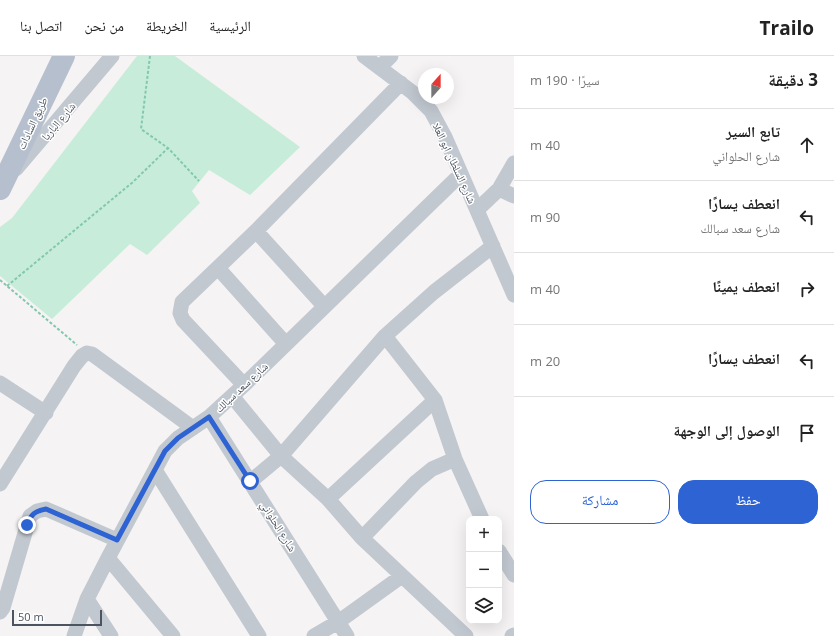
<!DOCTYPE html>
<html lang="ar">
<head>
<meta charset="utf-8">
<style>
	:root { --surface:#fff; --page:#f6f6f6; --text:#222; --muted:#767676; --line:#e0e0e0; --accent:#2e63d4 }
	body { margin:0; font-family:"Open Sans","Noto Naskh Arabic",sans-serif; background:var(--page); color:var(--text); direction:rtl }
	.controls { position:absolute; right:12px; bottom:12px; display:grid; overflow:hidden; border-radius:8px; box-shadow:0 4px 16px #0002 }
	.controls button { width:36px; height:36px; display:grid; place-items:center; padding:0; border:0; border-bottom:1px solid var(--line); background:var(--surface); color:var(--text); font:20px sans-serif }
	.compass { position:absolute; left:418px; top:12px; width:36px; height:36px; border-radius:50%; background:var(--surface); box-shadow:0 4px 16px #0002; rotate:21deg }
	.scale { position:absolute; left:12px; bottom:10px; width:90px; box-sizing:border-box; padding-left:4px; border:2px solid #4c545f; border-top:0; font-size:11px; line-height:14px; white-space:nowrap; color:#4c545f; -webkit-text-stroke:3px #fff; paint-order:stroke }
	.stop { position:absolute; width:12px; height:12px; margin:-9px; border:3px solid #2e63d4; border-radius:50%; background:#fff }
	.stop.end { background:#2e63d4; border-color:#fff; box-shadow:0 1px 4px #0008 }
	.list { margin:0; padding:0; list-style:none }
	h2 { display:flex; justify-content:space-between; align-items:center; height:52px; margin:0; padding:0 16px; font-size:17px }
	h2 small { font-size:13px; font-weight:400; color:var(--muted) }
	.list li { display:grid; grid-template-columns:26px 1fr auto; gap:12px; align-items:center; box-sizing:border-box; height:72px; padding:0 16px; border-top:1px solid var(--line) }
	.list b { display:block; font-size:15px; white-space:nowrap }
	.list p { margin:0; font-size:13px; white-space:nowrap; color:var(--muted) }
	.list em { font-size:13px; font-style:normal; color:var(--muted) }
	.actions { display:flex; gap:8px; padding:12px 16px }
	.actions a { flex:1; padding:9px 0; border:1px solid var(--accent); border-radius:16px; text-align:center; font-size:14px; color:var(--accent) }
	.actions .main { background:var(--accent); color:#fff }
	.icon { flex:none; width:22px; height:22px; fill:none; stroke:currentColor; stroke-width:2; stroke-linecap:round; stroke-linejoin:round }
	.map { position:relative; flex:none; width:514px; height:580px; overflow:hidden; direction:ltr }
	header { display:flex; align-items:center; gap:24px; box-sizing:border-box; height:56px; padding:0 20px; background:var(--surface); border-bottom:1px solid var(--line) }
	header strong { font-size:19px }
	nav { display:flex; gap:22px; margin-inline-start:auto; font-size:14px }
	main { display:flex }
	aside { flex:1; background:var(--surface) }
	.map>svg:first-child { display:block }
</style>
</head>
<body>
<header>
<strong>Trailo</strong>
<nav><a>الرئيسية</a><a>الخريطة</a><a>من نحن</a><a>اتصل بنا</a></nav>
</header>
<main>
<aside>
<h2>3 دقيقة<small>سيرًا · 190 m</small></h2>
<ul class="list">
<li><svg class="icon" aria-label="ahead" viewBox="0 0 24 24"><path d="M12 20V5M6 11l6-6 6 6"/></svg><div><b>تابع السير</b><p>شارع الحلواني</p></div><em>40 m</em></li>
<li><svg class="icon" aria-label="left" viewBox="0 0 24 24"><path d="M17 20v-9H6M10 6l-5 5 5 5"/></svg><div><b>انعطف يسارًا</b><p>شارع سعد سبالك</p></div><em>90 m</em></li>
<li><svg class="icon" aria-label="right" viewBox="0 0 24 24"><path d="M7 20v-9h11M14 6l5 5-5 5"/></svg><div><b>انعطف يمينًا</b></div><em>40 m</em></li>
<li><svg class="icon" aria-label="left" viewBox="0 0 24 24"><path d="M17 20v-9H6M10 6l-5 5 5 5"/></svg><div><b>انعطف يسارًا</b></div><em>20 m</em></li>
<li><svg class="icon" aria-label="arrive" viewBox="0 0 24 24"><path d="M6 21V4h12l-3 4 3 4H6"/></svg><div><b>الوصول إلى الوجهة</b></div></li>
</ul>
<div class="actions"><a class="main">حفظ</a><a>مشاركة</a></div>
</aside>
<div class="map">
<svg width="514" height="580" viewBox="0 0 514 580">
	<rect width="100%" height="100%" fill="#f5f3f3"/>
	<path fill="#c8ecda" d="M 137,0 L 175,0 L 300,91 L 250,139 L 209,114 L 192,135 L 200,147 L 147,199 L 130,188 L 52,263 L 0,220 L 0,171 L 12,162 Z"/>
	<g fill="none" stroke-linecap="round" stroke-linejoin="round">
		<path stroke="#82c8ae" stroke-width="2" stroke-dasharray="3 2" stroke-linecap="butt" d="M 150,0 L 141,73 L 168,92 L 199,125
			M 0,224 L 77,289
			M 7,230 L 133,126 L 168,92"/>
		<path stroke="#c2c8d0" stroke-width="15" d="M 364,0 L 412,36 L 431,55 L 445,81 L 514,239
			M 380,11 L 391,0
			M 16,113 L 112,0
			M 499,133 L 514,140
			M 477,154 L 499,133 L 514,107
			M 256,175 L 324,250
			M 218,212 L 286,288
			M 385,280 L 435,344 L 455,403 L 482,463
			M 0,327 L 46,357
			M 244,329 L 183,264 L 180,257 L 182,246 L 256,175 L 401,27
			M 232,340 L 281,400 L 328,443 L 362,482 L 466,580
			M 209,361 L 347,580
			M 155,414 L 259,580
			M 251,425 L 281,400 L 385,280 L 434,236 L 493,190
			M 0,428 L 74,310 L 82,300 L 87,297 L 92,298 L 193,372
			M 328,443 L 435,344
			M 362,482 L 416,426 L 432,413 L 455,403
			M 499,495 L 514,519
			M 108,502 L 173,580
			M 87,543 L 111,580
			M 0,556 L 3,552 L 30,460 L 37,455 L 46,453 L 117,484
			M 74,580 L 87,543 L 108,502 L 165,395 L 178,382 L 209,361 L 244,329 L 461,118
			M 314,580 L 338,566 L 402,520
			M 512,580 L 514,579"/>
		<path stroke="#b6bfce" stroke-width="22" d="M 0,133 L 64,0"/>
	</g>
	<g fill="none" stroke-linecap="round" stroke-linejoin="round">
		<path stroke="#2e63d4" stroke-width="5" d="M 27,469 C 31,458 35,455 46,453 L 117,484 L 165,395 L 178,382 L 209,361 L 250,425"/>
	</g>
	<g text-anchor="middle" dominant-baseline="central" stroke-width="3" stroke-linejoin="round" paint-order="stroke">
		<g font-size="11" fill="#4c545f" stroke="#fff">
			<text transform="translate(58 65) rotate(-50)">شارع الباريا</text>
			<text transform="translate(32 67) rotate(-65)">طريق السادات</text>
			<text transform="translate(455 107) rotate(65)">شارع السلطان ابو العلا</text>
			<text transform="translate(241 331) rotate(-43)">شارع سعد سبالك</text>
			<text transform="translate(279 470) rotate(58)">شارع الحلواني</text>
		</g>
	</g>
</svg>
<div class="controls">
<button>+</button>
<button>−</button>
<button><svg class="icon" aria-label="layers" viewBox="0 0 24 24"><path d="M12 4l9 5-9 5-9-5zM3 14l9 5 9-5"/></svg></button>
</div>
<svg class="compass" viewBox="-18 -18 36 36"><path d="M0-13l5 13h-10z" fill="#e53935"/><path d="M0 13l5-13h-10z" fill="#767676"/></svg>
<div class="scale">50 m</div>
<div class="stop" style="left:250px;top:425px"></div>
<div class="stop end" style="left:27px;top:469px"></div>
</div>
</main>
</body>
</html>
